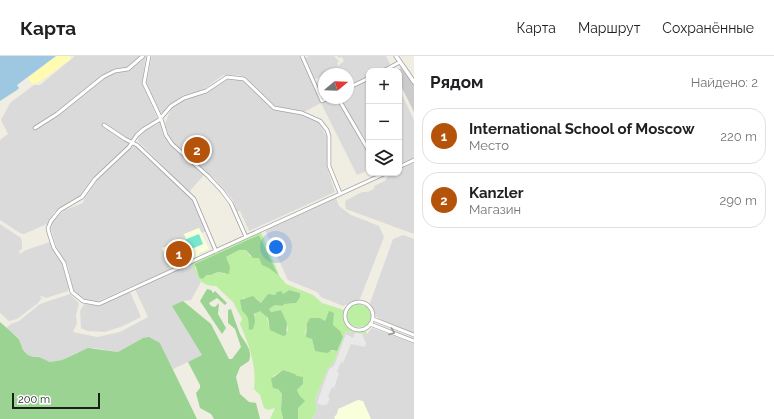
<!DOCTYPE html>
<html lang="ru">
<head>
<meta charset="utf-8">
<style>
	:root { --surface:#fff; --page:#f6f6f6; --text:#202124; --muted:#757577; --line:#e0e0e0; --accent:#b45309 }
	body { margin:0; font-family:Raleway,sans-serif; background:var(--page); color:var(--text) }
	.controls { position:absolute; right:12px; top:12px; display:grid; overflow:hidden; border-radius:8px; box-shadow:0 1px 3px #0004 }
	.controls button { width:36px; height:36px; display:grid; place-items:center; padding:0; border:0; border-bottom:1px solid var(--line); background:var(--surface); color:var(--text); font:20px sans-serif }
	.compass { position:absolute; left:318px; top:12px; width:36px; height:36px; border-radius:50%; background:var(--surface); box-shadow:0 1px 3px #0004; rotate:71deg }
	.scale { position:absolute; left:12px; bottom:10px; width:88px; box-sizing:border-box; padding-left:4px; border:2px solid #1d1d1d; border-top:0; font-size:11px; line-height:14px; white-space:nowrap; color:#1d1d1d; -webkit-text-stroke:3px #fff; paint-order:stroke }
	.you { position:absolute; left:276px; top:191px; width:14px; height:14px; margin:-10px; border:3px solid #fff; border-radius:50%; background:#1a73e8; box-shadow:0 0 0 6px #1a73e833 }
	.badge { display:grid; place-items:center; width:26px; height:26px; border-radius:50%; background:var(--accent); color:#fff; font-size:13px; font-weight:700 }
	.pin { position:absolute; translate:-50% -50%; border:2px solid #fff; box-shadow:0 1px 4px #0006 }
	.list { margin:0; padding:0; list-style:none }
	h2 { display:flex; justify-content:space-between; align-items:center; height:52px; margin:0; padding:0 16px; font-size:17px }
	h2 small { font-size:13px; font-weight:400; color:var(--muted) }
	.list li { display:grid; grid-template-columns:26px 1fr auto; gap:12px; align-items:center; box-sizing:border-box; height:56px; margin:0 8px 8px; padding:0 8px; border:1px solid var(--line); border-radius:16px }
	.list b { display:block; font-size:15px; white-space:nowrap }
	.list p { margin:0; font-size:13px; white-space:nowrap; color:var(--muted) }
	.list em { font-size:13px; font-style:normal; color:var(--muted) }
	.icon { flex:none; width:22px; height:22px; fill:none; stroke:currentColor; stroke-width:2; stroke-linecap:round; stroke-linejoin:round }
	.map { position:relative; flex:none; width:414px; height:363px; overflow:hidden }
	header { display:flex; align-items:center; gap:24px; box-sizing:border-box; height:56px; padding:0 20px; background:var(--surface); border-bottom:1px solid var(--line) }
	header strong { font-size:19px }
	nav { display:flex; gap:22px; margin-inline-start:auto; font-size:14px }
	main { display:flex }
	aside { flex:1; background:var(--surface) }
	.map>svg:first-child { display:block }
</style>
</head>
<body>
<header>
<strong>Карта</strong>
<nav><a>Карта</a><a>Маршрут</a><a>Сохранённые</a></nav>
</header>
<main>
<div class="map">
<svg width="414" height="363" viewBox="0 0 414 363">
	<rect width="100%" height="100%" fill="#f0ede2"/>
	<path fill="#dbdada" d="M 75,0 L 146,0 L 142,28 L 157,61 L 156,64 L 147,68 L 139,75 L 128,90 L 112,104 L 81,140 L 54,156 L 47,168 L 24,178 L 20,177 L 0,164 L 0,84 L 8,78 L 1,64 L 10,47 L 34,29 L 40,29 Z
		M 152,0 L 299,0 L 321,46 L 336,42 L 369,98 L 369,103 L 366,104 L 369,114 L 357,119 L 321,47 L 304,56 L 276,51 L 245,21 L 238,19 L 223,19 L 203,34 L 182,40 L 168,51 L 165,56 L 161,57 L 146,28 Z
		M 309,0 L 334,0 L 339,5 L 337,7 L 338,10 L 344,5 L 342,1 L 339,2 L 337,0 L 386,0 L 390,8 L 389,10 L 379,15 L 369,15 L 369,20 L 348,31 L 348,18 L 324,18 L 314,24 L 305,2 Z
		M 230,22 L 245,25 L 271,52 L 310,61 L 319,67 L 327,81 L 327,111 L 335,136 L 249,175 L 240,155 L 237,155 L 233,144 L 216,124 L 170,83 L 165,68 L 171,52 L 177,47 L 186,42 L 205,37 L 225,23 Z
		M 369,23 L 369,89 L 339,42 L 348,42 L 348,33 Z
		M 399,32 L 414,64 L 414,102 L 399,108 Z
		M 160,67 L 163,78 L 167,84 L 204,119 L 189,136 L 138,85 L 138,82 L 143,76 Z
		M 134,89 L 195,146 L 208,174 L 202,177 L 199,172 L 185,178 L 187,183 L 162,192 L 171,213 L 103,243 L 96,246 L 87,245 L 80,242 L 73,234 L 68,210 L 57,192 L 51,173 L 54,163 L 65,154 L 83,147 L 85,140 L 95,126 Z
		M 414,107 L 414,178 L 346,153 L 345,145 L 362,136 L 367,136 L 374,133 L 374,130 L 385,125 L 389,118 L 399,117 L 399,113 Z
		M 336,142 L 339,150 L 351,159 L 379,170 L 384,181 L 360,243 L 343,250 L 321,241 L 317,236 L 288,224 L 265,174 Z
		M 0,168 L 21,182 L 22,187 L 22,193 L 19,195 L 20,198 L 26,194 L 50,186 L 63,210 L 69,232 L 68,235 L 46,242 L 39,239 L 42,242 L 38,247 L 17,263 L 9,265 L 0,257 Z
		M 403,179 L 414,183 L 414,277 L 381,264 L 376,260 L 370,247 L 393,183 Z
		M 192,207 L 201,226 L 191,244 L 183,245 L 190,277 L 203,299 L 173,313 L 160,287 L 143,282 L 118,296 L 94,292 L 78,296 L 62,304 L 50,306 L 39,301 L 34,301 L 28,299 L 23,294 L 19,282 L 6,272 L 11,268 L 19,265 L 40,248 L 70,238 L 79,247 L 76,259 L 77,267 L 73,276 L 97,281 L 120,276 L 148,261 L 135,233 Z
		M 130,236 L 141,261 L 123,270 L 105,276 L 87,275 L 81,272 L 80,255 L 84,248 L 100,249 Z
		M 372,272 L 414,287 L 414,363 L 312,363 L 317,354 L 315,344 L 328,312 L 333,308 L 346,275 L 367,278 Z"/>
	<path fill="#f9ffdb" d="M 199,172 L 209,193 L 199,197 L 199,200 L 171,213 L 162,192 L 186,183 L 184,178 Z
		M 358,344 L 363,345 L 371,363 L 335,363 L 334,361 L 337,358 L 338,353 Z"/>
	<path fill="#cbcbcb" d="M 401,12 L 414,29 L 414,56 L 399,26 L 399,15 L 396,15 Z"/>
	<path fill="#bcefa2" fill-rule="evenodd" d="M 261,176 L 280,221 L 286,228 L 313,239 L 322,247 L 344,254 C 340,268 351,279 365,274 L 367,278 L 346,275 L 333,308 L 328,312 L 315,344 L 317,354 L 312,363 L 298,363 L 298,352 L 300,349 L 297,334 L 303,328 C 299,318 292,318 283,314 L 273,320 L 276,331 L 282,338 L 281,353 L 283,363 L 270,363 L 275,352 L 268,354 L 264,352 L 260,339 L 254,333 C 257,310 249,289 240,268 L 242,263 L 233,246 L 216,230 C 200,230 197,221 192,207 ZM 259,179 L 273,214 L 259,202 L 250,200 L 246,194 L 239,194 L 226,201 L 228,207 L 225,218 L 217,216 L 215,218 L 199,221 L 195,211 ZM 289,234 L 300,237 L 296,247 L 285,248 L 282,250 L 275,249 L 269,253 L 270,256 L 281,254 L 287,267 L 288,275 L 276,277 L 269,270 L 266,259 L 260,255 L 257,255 L 249,270 L 248,260 L 242,255 L 243,242 L 256,242 L 261,247 L 271,239 L 283,238 ZM 334,257 L 333,269 L 337,273 L 335,295 L 315,295 L 312,283 L 305,277 L 308,265 L 320,262 L 324,266 L 327,260 Z
		M 356,247 L 367,251 C 388,277 331,278 350,251 Z"/>
	<path fill="#9bd392" d="M 259,179 L 278,219 L 269,212 L 262,209 L 259,202 L 253,202 L 246,194 L 239,194 L 226,201 L 230,211 L 229,218 L 218,216 L 211,219 L 207,219 L 202,223 L 199,221 L 195,208 Z
		M 207,233 L 211,234 L 213,237 L 215,235 L 227,247 L 225,249 L 217,242 L 209,247 L 211,250 L 215,251 L 219,247 L 218,258 L 226,272 L 222,278 L 200,245 Z
		M 289,234 L 300,237 L 300,241 L 296,247 L 285,248 L 282,250 L 275,249 L 269,253 L 271,256 L 281,254 L 287,267 L 286,279 L 283,280 L 270,274 L 268,262 L 260,255 L 254,258 L 255,266 L 253,273 L 249,274 C 248,265 250,261 242,255 L 240,244 L 253,240 L 261,247 L 268,238 L 275,239 L 277,236 L 281,235 L 283,238 Z
		M 183,245 L 211,268 L 229,303 L 232,303 L 241,291 L 235,273 L 228,267 L 228,254 L 231,253 C 234,262 237,270 240,278 C 245,287 253,294 249,305 L 240,311 L 236,321 L 240,338 L 249,346 L 256,347 L 260,363 L 214,363 L 211,358 L 200,352 L 196,337 L 200,332 L 200,329 L 188,306 L 202,299 L 172,250 Z
		M 329,255 L 334,257 L 333,269 L 340,275 L 343,281 L 337,295 L 332,294 L 327,297 L 315,295 L 312,283 L 306,281 L 307,267 L 310,262 L 320,262 L 325,265 Z
		M 0,266 L 19,283 L 23,294 L 28,299 L 34,301 L 39,301 L 50,306 L 62,304 L 88,292 L 118,296 L 143,282 L 149,281 L 160,287 L 197,363 L 0,363 Z
		M 283,314 L 295,318 L 297,320 L 303,321 L 303,328 L 297,334 L 299,339 L 305,345 L 298,352 L 298,363 L 283,363 L 281,353 L 282,338 L 278,333 L 273,332 L 271,323 Z"/>
	<path fill="#fffbb0" d="M 56,0 L 70,0 L 71,3 L 38,27 L 32,28 L 28,22 Z"/>
	<path fill="#78e7cd" d="M 199,178 L 203,188 L 189,194 L 184,184 Z"/>
	<path fill="#e9e9e9" d="M 355,277 L 362,278 L 366,287 L 365,291 L 351,288 L 343,307 L 341,306 L 337,316 L 339,317 L 334,332 L 332,331 L 328,341 L 330,342 L 327,349 L 325,348 L 324,350 L 317,347 L 329,313 L 334,310 L 346,278 L 353,282 Z"/>
	<path fill="#9ec8e2" d="M 0,0 L 56,0 L 17,29 L 19,32 L 17,34 L 0,45 Z"/>
	<g fill="none" stroke-linecap="round" stroke-linejoin="round">
		<g stroke="#a4a4a4" stroke-width="4.5">
			<path id="minor" d="M 149,0 L 144,27 L 161,63 L 166,79 L 172,88 L 208,120 L 222,135 L 231,147 L 246,181
				M 302,0 L 322,45 L 328,42
				M 383,15 L 400,6
				M 348,32 L 369,22
				M 338,42 L 369,95
				M 104,69 L 125,83 L 137,89 L 194,143 L 216,195
				M 35,72 L 57,58 L 103,21 L 115,15 L 128,13 L 143,0
				M 399,111 L 414,104
				M 340,137 L 329,110 L 329,80 L 327,74 L 320,65 L 302,57 L 274,52 L 244,23 L 227,21 L 206,35 L 184,42 L 171,50 L 159,64 L 144,73 L 137,79 L 129,91 L 95,123 L 82,141 L 60,154 L 51,165 L 48,172 L 49,177 L 54,192 L 64,207 L 72,236 L 83,245 L 99,248 L 386,117
				M345 260a14 14 0 1 1 28 0a14 14 0 1 1-28 0Z
				M 373,263 L 414,279
				M 370,268 L 414,285"/>
		</g>
		<g stroke="#a4a4a4" stroke-width="5">
			<path id="tertiary" d="M 396,0 L 414,26"/>
		</g>
		<use href="#minor" stroke="#fff" stroke-width="3"/>
		<use href="#tertiary" stroke="#fff" stroke-width="3.5"/>
	</g>
	<defs><path id="oneway-chevron" d="M-2-3.5L2.5 0L-2 3.5" fill="none" stroke-width="1.6" stroke-linecap="round" stroke-linejoin="round"/></defs>
	<use stroke="#999" href="#oneway-chevron" transform="translate(392 276) rotate(21)"/>
</svg>
<div class="controls">
<button>+</button>
<button>−</button>
<button><svg class="icon" aria-label="layers" viewBox="0 0 24 24"><path d="M12 4l9 5-9 5-9-5zM3 14l9 5 9-5"/></svg></button>
</div>
<svg class="compass" viewBox="-18 -18 36 36"><path d="M0-13l5 13h-10z" fill="#e53935"/><path d="M0 13l5-13h-10z" fill="#757577"/></svg>
<div class="scale">200 m</div>
<div class="you"></div>
<div class="pin badge" style="left:179px;top:198px">1</div>
<div class="pin badge" style="left:197px;top:94px">2</div>
</div>
<aside>
<h2>Рядом<small>Найдено: 2</small></h2>
<ul class="list">
<li><span class="badge">1</span><div><b>International School of Moscow</b><p>Место</p></div><em>220 m</em></li>
<li><span class="badge">2</span><div><b>Kanzler</b><p>Магазин</p></div><em>290 m</em></li>
</ul>
</aside>
</main>
</body>
</html>
